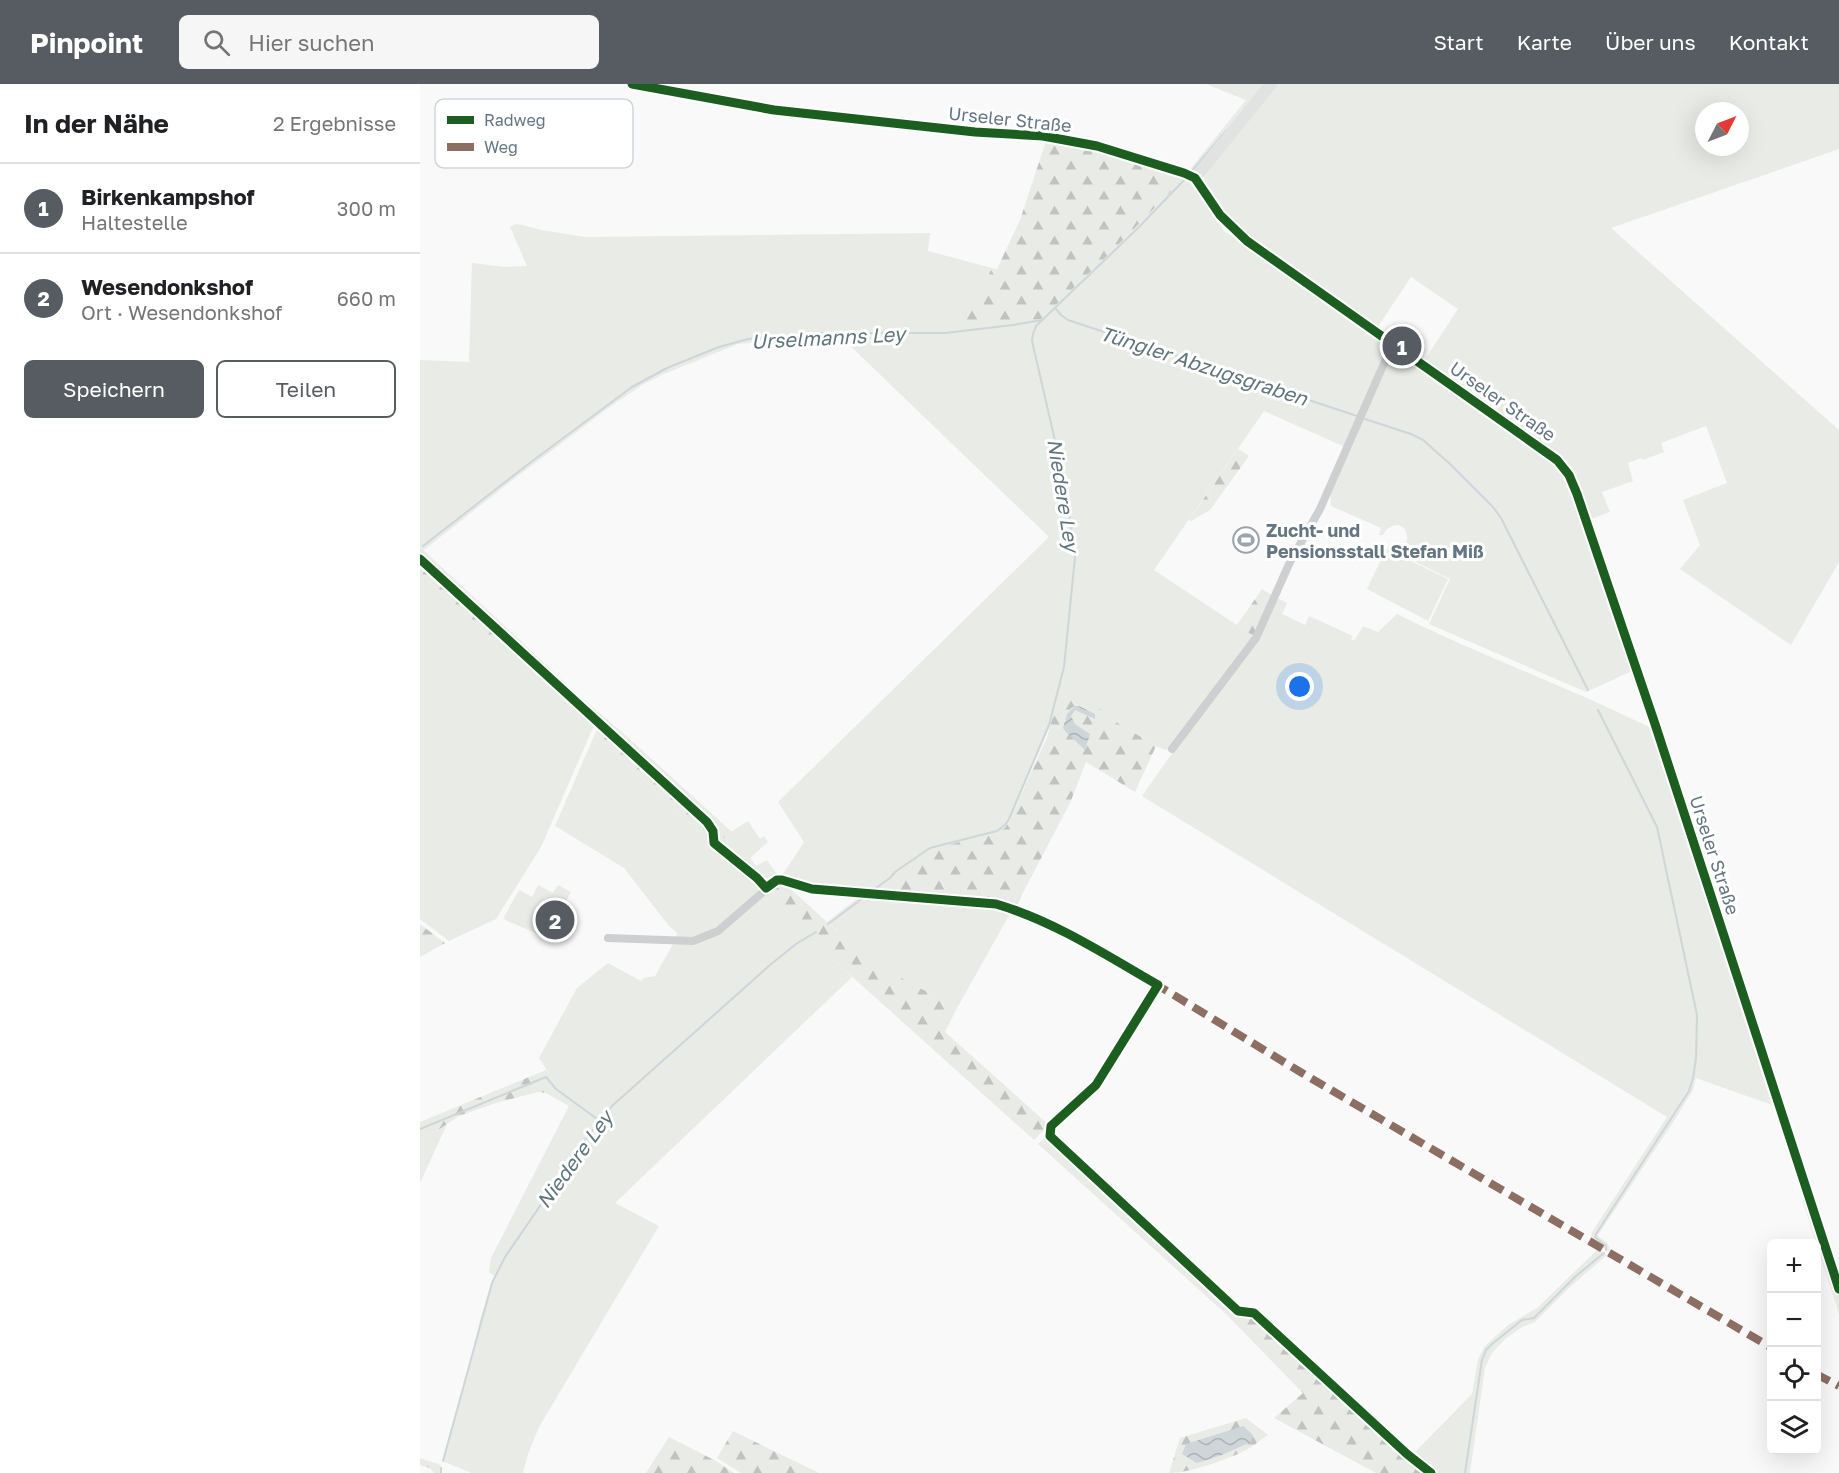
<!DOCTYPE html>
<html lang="de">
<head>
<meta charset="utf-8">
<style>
	:root { --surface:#fff; --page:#f6f6f6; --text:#202124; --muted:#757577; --line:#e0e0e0; --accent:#565c61 }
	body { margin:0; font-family:"Golos Text",sans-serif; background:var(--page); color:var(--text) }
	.controls { position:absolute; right:18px; bottom:18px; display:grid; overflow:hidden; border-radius:9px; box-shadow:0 6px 24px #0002 }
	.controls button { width:54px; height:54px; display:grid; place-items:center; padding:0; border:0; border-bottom:2px solid var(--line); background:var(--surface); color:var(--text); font:30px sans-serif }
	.compass { position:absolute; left:1275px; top:18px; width:54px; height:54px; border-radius:50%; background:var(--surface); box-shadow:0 6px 24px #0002; rotate:48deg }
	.you { position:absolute; left:880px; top:603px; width:21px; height:21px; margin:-15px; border:4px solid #fff; border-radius:50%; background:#1a73e8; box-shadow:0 0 0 9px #1a73e833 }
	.badge { display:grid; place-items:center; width:39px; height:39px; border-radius:50%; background:var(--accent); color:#fff; font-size:20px; font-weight:700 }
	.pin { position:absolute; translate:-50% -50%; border:3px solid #fff; box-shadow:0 2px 6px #0006 }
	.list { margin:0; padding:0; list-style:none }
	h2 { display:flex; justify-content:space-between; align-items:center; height:78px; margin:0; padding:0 24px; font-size:26px }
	h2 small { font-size:20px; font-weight:400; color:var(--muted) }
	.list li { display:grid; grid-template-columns:39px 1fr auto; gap:18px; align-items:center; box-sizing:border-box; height:90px; padding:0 24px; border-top:2px solid var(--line) }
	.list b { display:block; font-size:22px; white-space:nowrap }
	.list p { margin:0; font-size:20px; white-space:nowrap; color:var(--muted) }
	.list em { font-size:20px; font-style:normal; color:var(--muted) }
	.actions { display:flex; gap:12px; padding:18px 24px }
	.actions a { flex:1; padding:14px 0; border:2px solid var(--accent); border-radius:9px; text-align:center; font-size:21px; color:var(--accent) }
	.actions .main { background:var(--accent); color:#fff }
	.icon { flex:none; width:33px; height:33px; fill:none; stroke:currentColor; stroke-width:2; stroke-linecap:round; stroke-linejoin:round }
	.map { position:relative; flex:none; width:1419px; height:1389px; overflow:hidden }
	header { display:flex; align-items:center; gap:36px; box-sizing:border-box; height:84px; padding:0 30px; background:var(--accent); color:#fff }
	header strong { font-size:28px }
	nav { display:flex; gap:33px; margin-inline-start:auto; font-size:21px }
	.search { width:420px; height:54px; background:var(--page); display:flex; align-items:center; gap:15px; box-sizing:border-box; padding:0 21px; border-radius:9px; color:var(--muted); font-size:22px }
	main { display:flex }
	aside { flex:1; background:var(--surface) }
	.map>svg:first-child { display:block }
</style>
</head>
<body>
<header>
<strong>Pinpoint</strong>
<div class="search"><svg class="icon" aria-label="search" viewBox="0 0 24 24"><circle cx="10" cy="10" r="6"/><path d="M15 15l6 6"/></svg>Hier suchen</div>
<nav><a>Start</a><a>Karte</a><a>Über uns</a><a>Kontakt</a></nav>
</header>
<main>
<aside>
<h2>In der Nähe<small>2 Ergebnisse</small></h2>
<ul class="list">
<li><span class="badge">1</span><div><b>Birkenkampshof</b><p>Haltestelle</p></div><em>300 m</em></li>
<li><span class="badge">2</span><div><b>Wesendonkshof</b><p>Ort · Wesendonkshof</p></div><em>660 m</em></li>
</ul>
<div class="actions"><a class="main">Speichern</a><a>Teilen</a></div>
</aside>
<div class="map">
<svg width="1419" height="1389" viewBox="0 0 1419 1389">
	<defs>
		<pattern id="forest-firs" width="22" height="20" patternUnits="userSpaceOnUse" patternTransform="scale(1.5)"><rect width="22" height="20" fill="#e8ebe6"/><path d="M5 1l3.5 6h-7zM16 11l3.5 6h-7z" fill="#c0c3c0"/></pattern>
		<pattern id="water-waves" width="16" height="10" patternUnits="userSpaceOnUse" patternTransform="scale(1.5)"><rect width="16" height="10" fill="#ced6d9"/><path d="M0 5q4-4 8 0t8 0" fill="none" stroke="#abb2b5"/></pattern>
	</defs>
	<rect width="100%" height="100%" fill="#f9f9f9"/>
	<path fill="#e8ebe6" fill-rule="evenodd" d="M 786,0 L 848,0 L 775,89 L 769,88 L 770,85 L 826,16 Z
		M 855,0 L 1419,0 L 1419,65 L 1191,144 L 1419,346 L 1419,478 L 1371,561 L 1260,485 L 1280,461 L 1263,416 L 1307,399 L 1286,342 L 1241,359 L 1244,368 L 1223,376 L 1222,374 L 1208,379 L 1213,397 L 1182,408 L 1190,428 L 1171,435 L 1154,386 L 1144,375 L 1005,275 L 1038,225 L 991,193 L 957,244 L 812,141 L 785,102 L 784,91 ZM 1284,27 L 1320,27 L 1320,63 L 1284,63 Z
		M 764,94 L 771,100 L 804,147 L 966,258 L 968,263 L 925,363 L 844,327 L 734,486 L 835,553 L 750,664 L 746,666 L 736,662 L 686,632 L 632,637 L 589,738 L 585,744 L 575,749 L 509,766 L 475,789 L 457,805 L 564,813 L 596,822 L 593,824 L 581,819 L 560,815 L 394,803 L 367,795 L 363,790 L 384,758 L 358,718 L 629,453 L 421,253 L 400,252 L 318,260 L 244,290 L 224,300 L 191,322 L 95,394 L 4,466 L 0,463 L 0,276 L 49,278 L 52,179 L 85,183 L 107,182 L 90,143 L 96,140 L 103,141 L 121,146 L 165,153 L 510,149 L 508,167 L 572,184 L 544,243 L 694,165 Z
		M 987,273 L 1101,352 L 1147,392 L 1228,630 L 1226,632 L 1210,588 L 1166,608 L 1009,540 L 1030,495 L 980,470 C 983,465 988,458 987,452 C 985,436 969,439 963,451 L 959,451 L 961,444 L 911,422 L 910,408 L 968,277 Z
		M 966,465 L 1028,495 L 1008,537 L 947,505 Z
		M 0,489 L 76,559 L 84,556 L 175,639 L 121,763 L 76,835 L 29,857 L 0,835 Z
		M 857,514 L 867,519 L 862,530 L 885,541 L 889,532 L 933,552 L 931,555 L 934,557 L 943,542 L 958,548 L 977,530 C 1059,571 1146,602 1229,643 L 1278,790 L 1352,1021 L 1276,994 L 1273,1006 L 1254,1037 L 1178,1151 L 1179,1153 C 1186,1157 1190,1160 1190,1168 L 1171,1156 L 1172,1148 L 1247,1033 L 722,712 L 750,672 L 838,558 Z
		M 175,650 L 292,761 L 342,804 C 318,827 292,855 256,855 L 257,849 L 249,842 L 204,784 L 135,742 Z
		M 328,737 L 340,755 L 344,752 L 348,758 L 330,774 L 336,782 L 347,776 L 357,790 L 357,793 L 347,800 L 297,757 Z
		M 118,801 L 133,809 L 138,801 L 151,808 L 146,817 L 140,814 L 138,819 L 131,816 L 129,822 L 137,826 L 127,844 L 122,840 L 116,849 L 85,836 L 84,833 L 99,806 L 112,813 Z
		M 346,807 L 407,865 L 408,871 L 432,893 L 195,1119 L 239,1142 L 119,1343 L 108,1370 L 103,1389 L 52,1389 L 22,1377 L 53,1267 L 60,1236 L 74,1192 L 69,1188 L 71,1174 L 151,1018 L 131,1004 L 130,991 L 119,974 L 157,904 L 188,879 L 221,897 L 224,894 L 235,892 L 253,860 L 276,858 Z
		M 443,810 L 556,818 L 587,825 L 633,844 L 731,900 L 732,903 L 730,907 L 728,902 C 686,878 636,843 591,828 L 537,924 L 463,884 L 407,838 Z
		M 27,1040 L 0,1099 L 0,1054 L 18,1046 Z
		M 1382,1115 L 1388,1117 L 1419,1211 L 1419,1230 Z
		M 1178,1165 L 1187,1171 L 1150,1203 L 1115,1238 L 1102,1243 L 1085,1255 L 1072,1269 L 1065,1284 L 1050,1389 L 1016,1389 L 992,1371 L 1052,1310 L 1058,1275 L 1065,1262 L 1088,1241 L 1117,1224 Z"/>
	<path fill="url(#forest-firs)" fill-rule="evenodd" d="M 626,57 L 677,65 L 764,94 L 694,165 L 621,235 L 543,243 L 572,184 L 577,185 L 600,136 Z
		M 818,365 L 829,372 L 790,426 L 771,437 L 769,436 Z
		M 0,463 L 165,617 L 202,648 L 312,748 L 292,761 L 175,650 L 179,643 L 175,639 L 85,557 L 76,559 L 0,489 Z
		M 842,505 L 853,512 L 835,553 L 817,541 Z
		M 640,608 L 682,626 L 686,632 L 736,662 L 715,708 L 666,678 L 650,719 L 596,822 L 564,813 L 457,805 L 456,804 L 471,794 L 475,789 L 509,766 L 575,749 L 585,744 L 589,738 L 627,653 ZM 655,622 L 675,635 L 655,626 L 650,632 L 655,640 L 670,650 L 644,637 L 651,624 Z
		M 364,799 L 417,847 L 423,849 L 463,884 L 537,924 L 525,948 L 629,1041 L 614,1056 L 408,871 L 407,865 L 346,807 L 353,802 Z
		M 0,840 L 25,859 L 0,873 Z
		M 126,986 L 130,991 L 131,1004 L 151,1017 L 149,1022 L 126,1009 L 118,1008 L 76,1019 L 39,1032 L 18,1046 L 0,1054 L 0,1038 Z
		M 634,1050 L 988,1375 L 1007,1389 L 956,1389 L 854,1334 L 883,1309 L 807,1231 L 618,1060 L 625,1053 Z
		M 826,1334 L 848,1351 C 841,1355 835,1361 828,1365 C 809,1375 770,1389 749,1389 L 760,1354 Z
		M 313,1347 L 399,1389 L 321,1389 L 297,1374 Z
		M 249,1353 L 296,1377 L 314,1389 L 226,1389 Z
		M 0,1374 L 21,1381 L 20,1389 L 14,1389 L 10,1384 L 0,1381 Z"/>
	<path fill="url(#water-waves)" d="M 655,622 L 659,622 L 675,630 L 675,635 L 655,626 L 651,632 L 655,640 L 670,650 L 665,666 L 646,648 L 643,644 L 647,630 Z
		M 823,1342 L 833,1351 L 831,1358 L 802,1371 L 777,1379 L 762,1370 L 766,1360 Z"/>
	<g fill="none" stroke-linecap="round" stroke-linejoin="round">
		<path stroke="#ced6d9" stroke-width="2" d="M 771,88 L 806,47
			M 636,225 L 641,231 L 648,236 L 937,332
			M 945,335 L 991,350 L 1003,356 L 1029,379 L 1073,423 L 1081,434 L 1168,606
			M 3,462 L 111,378 L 212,303 L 247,284 L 299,263 L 328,255 L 397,249 L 525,249 L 593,241 L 622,236
			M 1178,626 L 1237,743 L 1277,931 L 1276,974 L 1273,994 L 1269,1007 L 1176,1150 L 1175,1153 L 1186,1162 L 1186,1166
			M 456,804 L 470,794 L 475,788 L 510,764 L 577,747 L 585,741 L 589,735 L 629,641 L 644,583 L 655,473 L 645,400 L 612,257 L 613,250 L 616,242 L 719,143 L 765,95
			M 408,840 L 443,814
			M 0,1045 L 126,993 L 136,1005 L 180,1037
			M 23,1377 L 72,1199 L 85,1173 L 168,1052 L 192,1022 L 350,881 L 376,860 L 396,848
			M 21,1389 L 21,1384
			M 1045,1389 L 1062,1276 L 1066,1266 L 1072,1260 L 1102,1236 L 1114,1234 L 1156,1192 L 1184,1169"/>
		<path stroke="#cecfd0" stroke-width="8" d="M 752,665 L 836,554 L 870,478 L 900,425 L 973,259
			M 188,854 L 273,857 L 298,847 L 357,796 L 362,796 L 392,805 L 455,809"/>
		<path stroke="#e1e2e2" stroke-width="12" d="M 212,0 L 354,26 L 555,48 L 623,52 L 677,62 L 764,89 L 775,94 L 800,131 L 827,157 L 1137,376 L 1149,391 L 1157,410 L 1235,640 L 1419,1205
			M 775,94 L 851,0"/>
		<path stroke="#8d6e63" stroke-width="8" stroke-dasharray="15 8" stroke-linecap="butt" d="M 734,899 L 882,989 L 1352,1264
			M 1396,1290 L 1419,1302"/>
		<g stroke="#fff" stroke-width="13">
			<path id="cycleway" d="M 212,0 L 354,26 L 555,48 L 623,52 L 677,62 L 764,89 L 775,94 L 800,131 L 827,157 L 1137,376 L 1149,391 L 1157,410 L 1235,640 L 1419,1205
				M 0,475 L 287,738 L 293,747 L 294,759 L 337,794 L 346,804 L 357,796 L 362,796 L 392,805 L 576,820 C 634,837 686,871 738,901 L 676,1001 L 631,1042 L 630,1052 L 818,1227 L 834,1229 L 987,1370 L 1011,1389"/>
		</g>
		<use href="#cycleway" stroke="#1b5e20" stroke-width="9"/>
	</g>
	<defs>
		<g id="stadium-ring" transform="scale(1.35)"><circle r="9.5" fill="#fff" stroke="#99a4ac" stroke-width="1.5"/><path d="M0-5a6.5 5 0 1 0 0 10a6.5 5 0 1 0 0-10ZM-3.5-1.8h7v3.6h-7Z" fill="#99a4ac"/></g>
	</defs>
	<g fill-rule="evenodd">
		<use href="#stadium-ring" x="826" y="456"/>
	</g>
	<g text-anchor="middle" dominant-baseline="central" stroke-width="6" stroke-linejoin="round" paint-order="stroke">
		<g font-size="18" fill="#657683" stroke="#fff">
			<text transform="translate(590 35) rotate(6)">Urseler Straße</text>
			<text transform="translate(1083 317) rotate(35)">Urseler Straße</text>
			<text transform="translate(1295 771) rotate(72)">Urseler Straße</text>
		</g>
		<g font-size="18" font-weight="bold" fill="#657683" stroke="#fff" text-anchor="start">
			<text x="846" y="446">Zucht- und<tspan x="846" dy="21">Pensionsstall Stefan Miß</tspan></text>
		</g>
		<g font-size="20" font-style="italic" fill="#60757c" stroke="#fff">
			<text transform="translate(408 253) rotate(-3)">Urselmanns Ley</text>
			<text transform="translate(784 281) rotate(18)">Tüngler Abzugsgraben</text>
			<text transform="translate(644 411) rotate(81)">Niedere Ley</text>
			<text transform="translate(154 1075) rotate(-54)">Niedere Ley</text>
		</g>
	</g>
	<rect x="15" y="15" width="198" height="69" rx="9" fill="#fff" stroke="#d1d6da" stroke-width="1.5"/>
	<rect x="27" y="32" width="27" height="8" fill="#1b5e20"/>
	<rect x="27" y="59" width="27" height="8" fill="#8d6e63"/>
	<g font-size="16" fill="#657683">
		<text x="64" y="42">Radweg</text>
		<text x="64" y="69">Weg</text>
	</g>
</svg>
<div class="controls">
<button>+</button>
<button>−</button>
<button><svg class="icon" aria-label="locate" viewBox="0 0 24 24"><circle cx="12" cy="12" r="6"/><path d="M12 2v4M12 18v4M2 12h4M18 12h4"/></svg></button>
<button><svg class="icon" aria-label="layers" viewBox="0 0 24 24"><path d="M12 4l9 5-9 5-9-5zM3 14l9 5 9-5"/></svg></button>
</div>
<svg class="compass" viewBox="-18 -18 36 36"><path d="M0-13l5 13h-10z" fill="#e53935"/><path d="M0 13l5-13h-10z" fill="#757577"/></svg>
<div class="you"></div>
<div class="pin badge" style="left:982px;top:262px">1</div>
<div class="pin badge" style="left:135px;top:836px">2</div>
</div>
</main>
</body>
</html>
